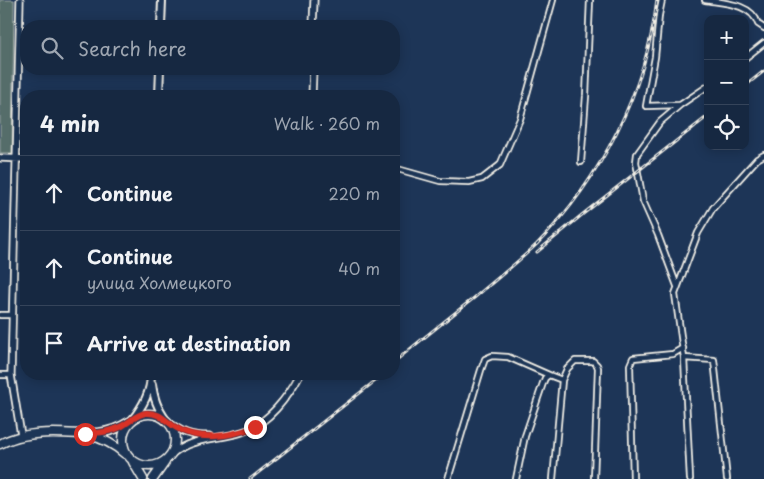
<!DOCTYPE html>
<html lang="en">
<head>
<meta charset="utf-8">
<style>
	:root { --surface:#162841; --page:#1f3048; --text:#f1f3f6; --muted:#9ea6b1; --line:#35445a }
	body { margin:0; font-family:"Playpen Sans",sans-serif; background:var(--page); color:var(--text) }
	.controls { position:absolute; right:15px; top:15px; display:grid; overflow:hidden; border-radius:10px; box-shadow:0 2px 12px #0003 }
	.controls button { width:45px; height:45px; display:grid; place-items:center; padding:0; border:0; border-bottom:1px solid var(--line); background:var(--surface); color:var(--text); font:25px sans-serif }
	.stop { position:absolute; width:15px; height:15px; margin:-11px; border:4px solid #d93025; border-radius:50%; background:#fff }
	.stop.end { background:#d93025; border-color:#fff; box-shadow:0 1px 5px #0008 }
	.list { margin:0; padding:0; list-style:none }
	h2 { display:flex; justify-content:space-between; align-items:center; height:65px; margin:0; padding:0 20px; font-size:21px }
	h2 small { font-size:16px; font-weight:400; color:var(--muted) }
	.list li { display:grid; grid-template-columns:32px 1fr auto; gap:15px; align-items:center; box-sizing:border-box; height:75px; padding:0 20px; border-top:1px solid var(--line) }
	.list b { display:block; font-size:19px; white-space:nowrap }
	.list p { margin:0; font-size:16px; white-space:nowrap; color:var(--muted) }
	.list em { font-size:16px; font-style:normal; color:var(--muted) }
	.icon { flex:none; width:28px; height:28px; fill:none; stroke:currentColor; stroke-width:2; stroke-linecap:round; stroke-linejoin:round }
	.map { position:relative; flex:none; width:764px; height:479px; overflow:hidden }
	.search { position:absolute; background:var(--surface); box-shadow:0 2px 12px #0003; left:20px; top:20px; width:380px; height:55px; display:flex; align-items:center; gap:12px; box-sizing:border-box; padding:0 18px; border-radius:20px; color:var(--muted); font-size:19px }
	.panel { position:absolute; background:var(--surface); box-shadow:0 2px 12px #0003; left:20px; top:90px; width:380px; height:290px; border-radius:20px }
	.map>svg:first-child { display:block }
</style>
</head>
<body>
<div class="map">
<svg width="764" height="479" viewBox="0 0 764 479">
	<rect width="100%" height="100%" fill="#1d3557"/>
	<filter id="ink" filterUnits="userSpaceOnUse"><feTurbulence type="fractalNoise" baseFrequency=".02" numOctaves="2"/><feDisplacementMap in="SourceGraphic" scale="10" xChannelSelector="R" yChannelSelector="G"/><feConvolveMatrix kernelMatrix="1 2 1 2 8 2 1 2 1" color-interpolation-filters="sRGB"/></filter>
	<g filter="url(#ink)">
		<path fill="#546d6a" stroke="#a4afa9" d="M 0,0 L 14,0 L 12,153 L 0,153 Z"/>
		<g fill="none" stroke-linecap="round" stroke-linejoin="round">
			<g stroke="#f4f1e8" stroke-width="8">
				<path id="minor" d="M 662,0 L 659,15 L 655,57 L 646,106 L 679,105
					M 705,0 C 722,3 752,3 758,24 L 764,28
					M 745,58 L 764,43
					M 581,162 L 586,96 L 590,0
					M 394,168 L 440,181 L 469,182 L 482,179 L 500,165 L 520,119 L 553,0
					M 677,286 L 658,235 L 643,201 L 636,162 L 637,154 L 660,122 L 680,105 L 708,86
					M 0,315 L 12,315
					M 684,358 L 714,360 L 727,479
					M 0,375 L 11,375
					M 448,479 L 481,370 L 485,359 L 492,356 L 508,357 L 549,375
					M 516,479 L 525,436 L 543,383 L 545,378 L 549,375 L 562,380
					M 553,479 L 562,380 L 567,369 L 575,361 L 593,361 L 597,365 L 598,368 L 594,479
					M 633,479 L 630,365 L 633,358 L 673,354 L 683,348
					M 690,479 L 684,358 L 675,294 L 698,233 L 713,208 L 757,159 L 764,155"/>
			</g>
			<g stroke="#f4f1e8" stroke-width="9">
				<path id="tertiary" d="M 20,0 L 11,375 L 21,435
					M 313,26 L 314,0
					M 312,96 L 313,69
					M 0,158 L 26,159
					M 166,420 C 182,433 190,436 210,436
					M 168,459 C 171,455 175,451 179,449 C 198,437 222,439 242,432 C 268,424 288,397 300,374"/>
			</g>
			<g stroke="#f4f1e8" stroke-width="10">
				<path id="secondary" d="M 161,26 L 162,0
					M 159,96 L 160,69
					M 152,384 C 154,399 157,407 166,420
					M 132,420 C 143,406 151,392 151,374"/>
			</g>
			<g stroke="#f4f1e8" stroke-width="11">
				<path id="primary" d="M123 440a26 26 0 1 1 52 0a26 26 0 1 1-52 0Z
					M 89,435 C 104,439 114,444 125,454
					M 0,444 C 17,435 34,433 53,433 C 81,433 104,438 129,422
					M 133,462 L 143,479
					M 153,479 L 165,462"/>
			</g>
			<use href="#minor" stroke="#1d3557" stroke-width="4.5"/>
			<use href="#tertiary" stroke="#1d3557" stroke-width="5.5"/>
			<use href="#secondary" stroke="#1d3557" stroke-width="6"/>
			<use href="#primary" stroke="#1d3557" stroke-width="8"/>
			<g stroke="#f4f1e8" stroke-width="3">
				<path id="rail" d="M 745,86 L 764,71
					M 537,252 L 583,214 L 708,116
					M 394,362 C 420,341 447,319 474,298 C 495,280 517,263 537,244 C 601,179 646,91 657,0
					M 250,479 L 384,374"/>
			</g>
			<use href="#rail" stroke="#1d3557" stroke-width="1" stroke-dasharray="4" stroke-linecap="butt"/>
		</g>
	</g>
	<g fill="none" stroke-linecap="round" stroke-linejoin="round" filter="url(#ink)">
		<path stroke="#d93025" stroke-width="6" d="M 85,434 C 98,433 111,432 122,426 C 131,421 137,414 146,413 C 160,412 166,422 177,428 C 199,442 232,436 255,427"/>
	</g>
</svg>
<div class="controls">
<button>+</button>
<button>−</button>
<button><svg class="icon" aria-label="locate" viewBox="0 0 24 24"><circle cx="12" cy="12" r="6"/><path d="M12 2v4M12 18v4M2 12h4M18 12h4"/></svg></button>
</div>
<div class="stop" style="left:85px;top:434px"></div>
<div class="stop end" style="left:255px;top:427px"></div>
<div class="search"><svg class="icon" aria-label="search" viewBox="0 0 24 24"><circle cx="10" cy="10" r="6"/><path d="M15 15l6 6"/></svg>Search here</div>
<section class="panel">
<h2>4 min<small>Walk · 260 m</small></h2>
<ul class="list">
<li><svg class="icon" aria-label="ahead" viewBox="0 0 24 24"><path d="M12 20V5M6 11l6-6 6 6"/></svg><div><b>Continue</b></div><em>220 m</em></li>
<li><svg class="icon" aria-label="ahead" viewBox="0 0 24 24"><path d="M12 20V5M6 11l6-6 6 6"/></svg><div><b>Continue</b><p>улица Холмецкого</p></div><em>40 m</em></li>
<li><svg class="icon" aria-label="arrive" viewBox="0 0 24 24"><path d="M6 21V4h12l-3 4 3 4H6"/></svg><div><b>Arrive at destination</b></div></li>
</ul>
</section>
</div>
</body>
</html>
